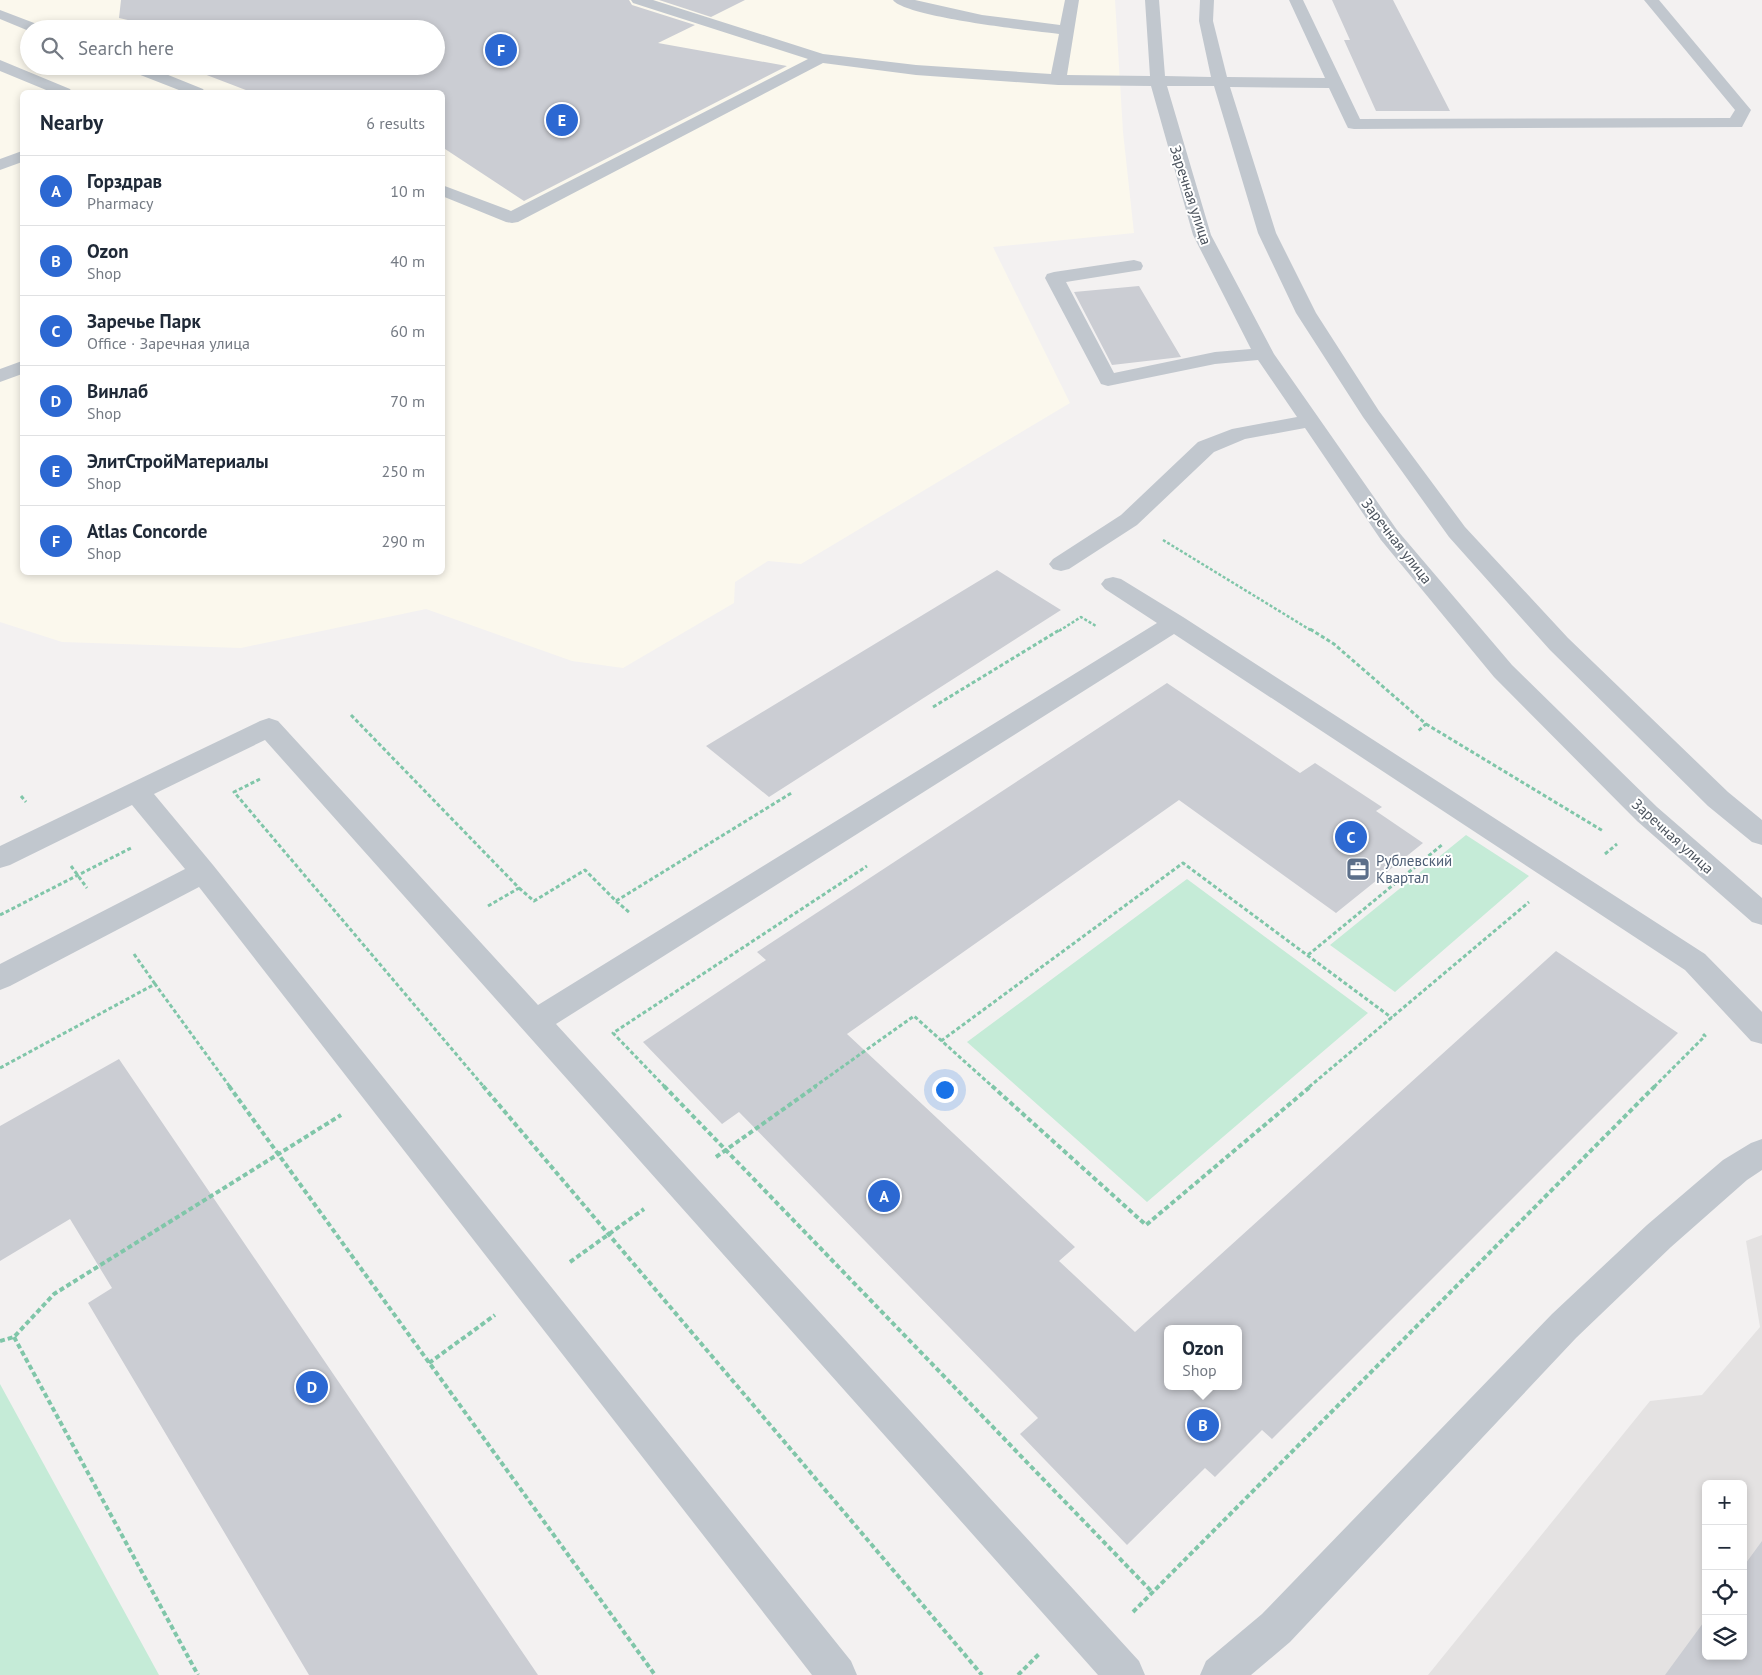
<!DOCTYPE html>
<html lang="en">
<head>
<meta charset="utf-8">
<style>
	:root { --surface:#fff; --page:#f6f6f7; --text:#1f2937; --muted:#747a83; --line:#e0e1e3; --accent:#2c68d2 }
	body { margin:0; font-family:"PT Sans",sans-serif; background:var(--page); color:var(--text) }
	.controls { position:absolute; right:15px; bottom:15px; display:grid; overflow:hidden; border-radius:8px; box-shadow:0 2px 8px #0003 }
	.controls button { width:45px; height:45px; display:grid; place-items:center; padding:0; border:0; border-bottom:1px solid var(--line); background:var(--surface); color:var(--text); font:25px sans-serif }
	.you { position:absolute; left:944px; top:1089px; width:18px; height:18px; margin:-12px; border:4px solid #fff; border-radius:50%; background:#1a73e8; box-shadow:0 0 0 8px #1a73e833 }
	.badge { display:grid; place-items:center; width:32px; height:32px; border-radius:50%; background:var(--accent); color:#fff; font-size:16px; font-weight:700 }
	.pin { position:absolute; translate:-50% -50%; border:2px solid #fff; box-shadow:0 1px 5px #0006 }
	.popup { position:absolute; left:1164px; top:1325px; width:78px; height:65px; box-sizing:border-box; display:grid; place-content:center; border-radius:8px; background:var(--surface); filter:drop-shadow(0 1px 4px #0005); font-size:16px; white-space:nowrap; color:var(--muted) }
	.popup b { font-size:19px; color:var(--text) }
	.popup::after { content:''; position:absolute; left:50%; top:100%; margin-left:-10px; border:10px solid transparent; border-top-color:var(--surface) }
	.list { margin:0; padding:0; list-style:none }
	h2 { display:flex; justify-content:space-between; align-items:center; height:65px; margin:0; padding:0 20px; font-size:21px }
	h2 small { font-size:16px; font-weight:400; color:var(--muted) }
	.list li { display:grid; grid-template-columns:32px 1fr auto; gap:15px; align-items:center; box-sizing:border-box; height:70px; padding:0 20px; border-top:1px solid var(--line) }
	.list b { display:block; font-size:19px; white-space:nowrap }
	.list p { margin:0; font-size:16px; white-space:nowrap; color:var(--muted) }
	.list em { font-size:16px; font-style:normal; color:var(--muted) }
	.icon { flex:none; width:28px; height:28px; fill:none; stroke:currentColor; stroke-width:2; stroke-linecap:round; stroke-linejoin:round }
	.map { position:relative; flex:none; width:1762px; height:1675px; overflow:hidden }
	.search { position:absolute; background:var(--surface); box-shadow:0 2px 8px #0003; left:20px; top:20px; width:425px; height:55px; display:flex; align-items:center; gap:12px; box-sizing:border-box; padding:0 18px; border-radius:28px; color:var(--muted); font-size:19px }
	.panel { position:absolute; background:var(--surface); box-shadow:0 2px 8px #0003; left:20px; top:90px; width:425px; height:485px; border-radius:8px }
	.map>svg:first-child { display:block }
</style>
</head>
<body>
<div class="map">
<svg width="1762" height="1675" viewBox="0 0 1762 1675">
	<rect width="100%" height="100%" fill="#f3f1f1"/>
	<path fill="#fbf8ed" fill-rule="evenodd" d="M 0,0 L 1115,0 L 1123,132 L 1134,233 L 993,247 L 1070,403 L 801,564 L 768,561 L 735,582 L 734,603 L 623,668 L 572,661 L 426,609 L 241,648 L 62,642 L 0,622 ZM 29,29 L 436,29 L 436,66 L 29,66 ZM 22,92 L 442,92 L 442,572 L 22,572 Z"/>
	<path fill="#e4e2e2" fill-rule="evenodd" d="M 1762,1235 L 1762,1675 L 1428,1675 L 1650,1401 L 1702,1395 L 1760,1327 L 1746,1241 ZM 1706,1484 L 1743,1484 L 1743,1656 L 1706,1656 Z"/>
	<path fill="#c5ebd7" d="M 1466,835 L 1529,876 L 1395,992 L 1330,945 Z
		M 1187,879 L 1368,1013 L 1147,1202 L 967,1042 Z
		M 0,1384 L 159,1675 L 0,1675 Z"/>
	<path fill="#cbcdd3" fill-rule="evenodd" d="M 121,0 L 629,0 L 632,5 L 695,25 L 658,43 L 787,66 L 524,201 L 442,147 L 442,92 L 251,92 L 191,69 L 197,66 L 436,66 L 436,29 L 167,29 L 119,18 Z
		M 659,0 L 745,0 L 711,17 Z
		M 1332,0 L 1393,0 L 1450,111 L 1376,111 L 1344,40 L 1350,40 Z
		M 1139,286 L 1181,357 L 1112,365 L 1074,292 Z
		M 997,570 L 1061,610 L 769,797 L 706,746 Z
		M 1167,683 L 1300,773 L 1315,763 L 1382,807 L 1376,811 L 1423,843 L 1336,913 L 1179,800 L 847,1034 L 1075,1247 L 1059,1261 L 1135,1332 L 1556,951 L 1678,1033 L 1272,1439 L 1262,1430 L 1215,1477 L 1205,1468 L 1127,1545 L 1020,1434 L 1038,1418 L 739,1112 L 722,1124 L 643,1042 L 766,960 L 757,952 ZM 1168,1329 L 1238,1329 L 1238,1386 L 1168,1386 Z
		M 119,1059 L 538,1675 L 309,1675 L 88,1303 L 112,1288 L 70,1219 L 0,1261 L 0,1126 Z
		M 1762,1541 L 1762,1675 L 1665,1675 L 1706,1619 L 1706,1656 L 1743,1656 L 1743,1567 Z"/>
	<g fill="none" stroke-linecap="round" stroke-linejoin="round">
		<path stroke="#80c6a9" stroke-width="2.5" stroke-dasharray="3 2" stroke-linecap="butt" d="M 1163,540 L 1312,631
			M 1059,631 L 1081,617 L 1096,626"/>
		<path stroke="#80c6a9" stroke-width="3" stroke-dasharray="4 2.5" stroke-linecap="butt" d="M 1310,629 L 1334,644 L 1426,724 L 1417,732
			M 933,707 L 1061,629
			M 351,715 L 519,888 L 488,906
			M 1426,724 L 1603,831
			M 260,779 L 234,792 L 484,1087
			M 21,796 L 26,802
			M 1605,854 L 1617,844
			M 71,866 L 87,888
			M 519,888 L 534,901 L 585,870 L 616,901 L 793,792
			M 616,901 L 630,913
			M 0,915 L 131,848
			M 134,954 L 155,984
			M 1308,955 L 1443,844
			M 941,1041 L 1183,863 L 1392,1018
			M 0,1068 L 155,984 L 230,1087
			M 665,1087 L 613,1033 L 867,866
			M 814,1087 L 914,1016 L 993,1087
			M 1309,1087 L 1529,902
			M 1654,1087 L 1705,1036 L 1703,1034"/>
		<path stroke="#80c6a9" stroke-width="4" stroke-dasharray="5 3" stroke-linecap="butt" d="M 229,1086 L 655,1675
			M 483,1086 L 982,1675
			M 664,1086 L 1153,1593
			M 992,1086 L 1146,1225 L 1311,1086
			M 716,1157 L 816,1086
			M 570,1262 L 644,1209
			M 14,1337 L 198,1675
			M 0,1341 L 14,1337 L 54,1294 L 341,1115
			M 429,1363 L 495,1315
			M 1133,1612 L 1655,1086
			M 1018,1675 L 1040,1653"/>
		<path fill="#c1c7ce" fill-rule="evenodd" d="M 631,0 L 653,0 L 823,54 L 916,65 L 1051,74 L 1059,34 C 1033,31 905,17 893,0 L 915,0 L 982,15 L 1060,25 L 1065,0 L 1079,0 L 1067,75 L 1150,76 L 1145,0 L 1159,0 L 1165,76 L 1211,77 L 1199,21 L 1200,0 L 1214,0 L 1213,21 L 1227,77 L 1325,78 L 1289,0 L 1303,0 L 1360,119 L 1730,118 L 1735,110 L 1644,0 L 1659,0 L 1751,110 L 1742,127 L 1354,129 L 1348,128 L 1346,124 L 1329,88 L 1230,87 L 1276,233 L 1316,313 L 1379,411 L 1465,527 L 1568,638 L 1728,792 L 1762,820 L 1762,845 L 1752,842 L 1708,806 L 1550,650 L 1449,537 L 1363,417 L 1296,313 L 1258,233 L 1214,86 L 1167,86 L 1211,235 L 1274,354 L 1397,530 L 1512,665 L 1657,807 L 1762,898 L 1762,925 L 1752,922 L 1637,821 L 1494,677 L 1381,540 L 1305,428 L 1245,439 L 1214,452 L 1137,525 L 1069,569 L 1061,571 L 1053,569 L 1049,564 L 1053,559 L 1121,515 L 1198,442 L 1232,429 L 1297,417 L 1258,360 L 1215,364 L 1108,386 L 1101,384 L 1045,278 L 1047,274 L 1054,272 L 1134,260 L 1141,262 L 1143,266 L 1141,270 L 1066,282 L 1114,373 L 1215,352 L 1251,349 L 1193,235 L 1151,86 L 1058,85 L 916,75 L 823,63 L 518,222 L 512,223 L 506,222 L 442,196 L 442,185 L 511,211 L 808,59 L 633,3 Z
			M 0,10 L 42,26 L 44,29 L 29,29 L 29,31 L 0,19 Z
			M 0,60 L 70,89 L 72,92 L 51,92 L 0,71 Z
			M 123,66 L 146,66 L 203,89 L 205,92 L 184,92 L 125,69 Z
			M 22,151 L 22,162 L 0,170 L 0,159 Z
			M 22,361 L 22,374 L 0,382 L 0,369 Z
			M 1113,577 L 1121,579 L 1183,617 L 1705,954 L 1762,1012 L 1762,1044 L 1751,1041 L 1685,970 L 1174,634 L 556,1024 L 1139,1661 L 1145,1675 L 1098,1675 L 265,740 L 154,794 L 213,865 L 851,1661 L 857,1675 L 812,1675 L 199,887 L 10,986 L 0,990 L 0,964 L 185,869 L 132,805 L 10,865 L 0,868 L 0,846 L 260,721 L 269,718 L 278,721 L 538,1005 L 1157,623 L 1105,589 L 1101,584 L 1105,579 Z
			M 1762,1139 L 1762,1170 L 1747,1180 L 1671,1247 L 1576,1338 L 1290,1642 L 1251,1675 L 1200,1675 L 1206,1661 L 1262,1614 L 1552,1314 L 1647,1225 L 1723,1160 L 1751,1143 Z"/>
	</g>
	<defs>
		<g id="office-square" transform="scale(1.25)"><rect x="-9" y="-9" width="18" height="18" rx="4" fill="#5c6f8a" stroke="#fff"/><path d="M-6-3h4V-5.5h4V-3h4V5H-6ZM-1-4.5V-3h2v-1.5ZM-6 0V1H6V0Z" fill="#fff"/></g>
	</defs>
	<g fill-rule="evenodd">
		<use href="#office-square" x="1358" y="869"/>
	</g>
	<g text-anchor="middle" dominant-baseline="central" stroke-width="4" stroke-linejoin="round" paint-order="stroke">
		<g font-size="15" fill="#4b535d" stroke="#fff">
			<text transform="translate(1191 195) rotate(72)">Заречная улица</text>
			<text transform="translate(1397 541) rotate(52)">Заречная улица</text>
			<text transform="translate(1673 836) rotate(42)">Заречная улица</text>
		</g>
		<g font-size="15" fill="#4e5e75" stroke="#fff" text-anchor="start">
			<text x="1376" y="860">Рублевский<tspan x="1376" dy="17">Квартал</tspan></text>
		</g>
	</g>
</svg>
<div class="controls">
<button>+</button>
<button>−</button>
<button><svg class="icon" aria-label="locate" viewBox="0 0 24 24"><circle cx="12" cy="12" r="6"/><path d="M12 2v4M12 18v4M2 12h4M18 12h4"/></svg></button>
<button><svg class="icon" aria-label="layers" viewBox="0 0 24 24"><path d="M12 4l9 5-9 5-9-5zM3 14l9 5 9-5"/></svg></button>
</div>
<div class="you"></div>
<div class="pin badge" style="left:884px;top:1196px">A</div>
<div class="pin badge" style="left:1203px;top:1425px">B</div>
<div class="popup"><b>Ozon</b>Shop</div>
<div class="pin badge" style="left:1351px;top:837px">C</div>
<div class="pin badge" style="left:312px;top:1387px">D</div>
<div class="pin badge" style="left:562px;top:120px">E</div>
<div class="pin badge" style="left:501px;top:50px">F</div>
<div class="search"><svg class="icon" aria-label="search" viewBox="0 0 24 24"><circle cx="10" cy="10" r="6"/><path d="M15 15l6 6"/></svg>Search here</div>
<section class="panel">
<h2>Nearby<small>6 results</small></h2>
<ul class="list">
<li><span class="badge">A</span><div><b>Горздрав</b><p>Pharmacy</p></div><em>10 m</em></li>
<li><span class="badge">B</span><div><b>Ozon</b><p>Shop</p></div><em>40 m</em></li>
<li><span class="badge">C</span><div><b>Заречье Парк</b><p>Office · Заречная улица</p></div><em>60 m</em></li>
<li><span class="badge">D</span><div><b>Винлаб</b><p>Shop</p></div><em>70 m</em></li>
<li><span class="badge">E</span><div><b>ЭлитСтройМатериалы</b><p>Shop</p></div><em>250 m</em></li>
<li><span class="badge">F</span><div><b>Atlas Concorde</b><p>Shop</p></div><em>290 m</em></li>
</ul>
</section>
</div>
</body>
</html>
